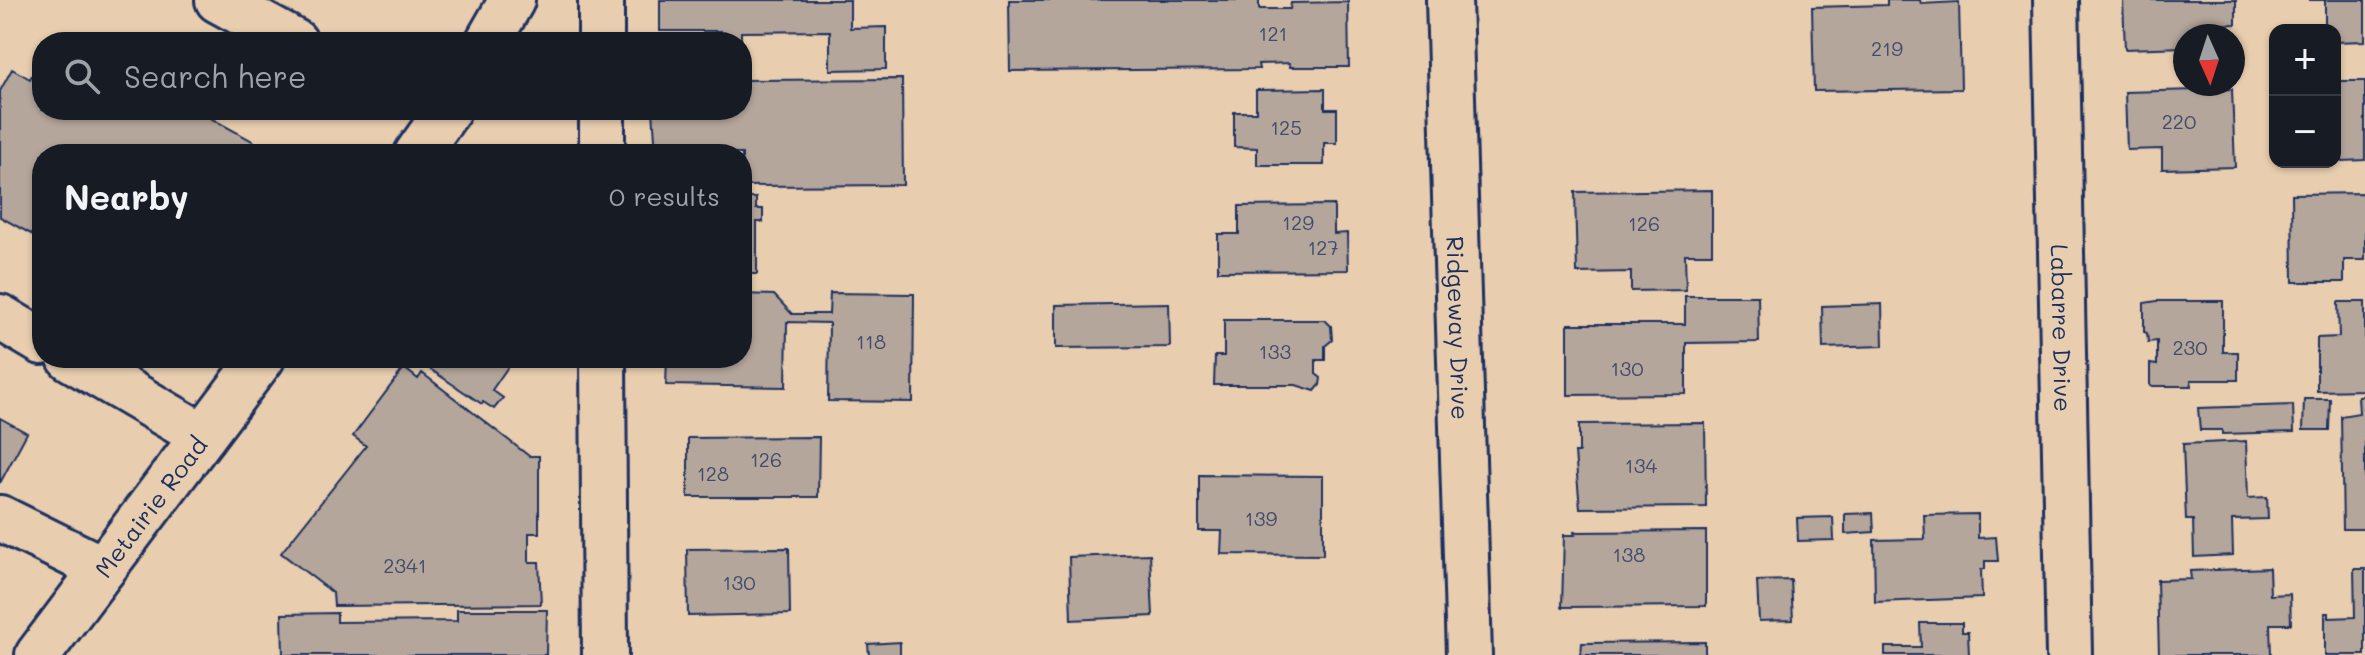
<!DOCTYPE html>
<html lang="en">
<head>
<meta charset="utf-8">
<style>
	:root { --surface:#171b24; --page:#20242c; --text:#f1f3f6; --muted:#9ea1a6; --line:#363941 }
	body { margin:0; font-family:Mali,sans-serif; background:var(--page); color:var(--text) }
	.controls { position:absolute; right:24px; top:24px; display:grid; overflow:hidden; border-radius:16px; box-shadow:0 2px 6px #0004 }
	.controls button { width:72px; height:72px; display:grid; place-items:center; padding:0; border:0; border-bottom:2px solid var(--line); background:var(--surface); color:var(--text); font:40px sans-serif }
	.compass { position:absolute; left:2173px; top:24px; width:72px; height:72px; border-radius:50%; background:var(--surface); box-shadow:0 2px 6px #0004; rotate:177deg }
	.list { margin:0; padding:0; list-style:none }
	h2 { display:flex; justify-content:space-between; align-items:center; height:104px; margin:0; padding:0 32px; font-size:34px }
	h2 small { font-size:26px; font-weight:400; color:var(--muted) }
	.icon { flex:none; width:44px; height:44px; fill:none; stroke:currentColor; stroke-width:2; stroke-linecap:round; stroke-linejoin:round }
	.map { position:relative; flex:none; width:2365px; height:655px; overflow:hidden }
	.search { position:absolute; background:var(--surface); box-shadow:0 2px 6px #0004; left:32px; top:32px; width:720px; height:88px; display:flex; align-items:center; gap:20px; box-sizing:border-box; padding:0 28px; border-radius:32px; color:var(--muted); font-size:30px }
	.panel { position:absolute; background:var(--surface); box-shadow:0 2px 6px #0004; left:32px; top:144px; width:720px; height:224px; border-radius:32px }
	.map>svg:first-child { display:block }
</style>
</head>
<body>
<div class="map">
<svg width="2365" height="655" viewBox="0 0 2365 655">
	<rect width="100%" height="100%" fill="#e8ceaf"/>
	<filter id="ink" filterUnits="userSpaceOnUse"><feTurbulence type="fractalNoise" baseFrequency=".0125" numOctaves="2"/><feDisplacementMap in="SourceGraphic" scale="16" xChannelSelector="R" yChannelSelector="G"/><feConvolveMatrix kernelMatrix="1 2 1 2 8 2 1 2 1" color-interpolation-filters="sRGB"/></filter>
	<g filter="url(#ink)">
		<path fill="#b5a69b" stroke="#1b2f5e" stroke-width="2" d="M 660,0 L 850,0 L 850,28 L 886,27 L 886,69 L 830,70 L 830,31 L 741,32 L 741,41 L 721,41 L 721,31 L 660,31 Z
			M 1009,0 L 1259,0 L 1259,9 L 1290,9 L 1291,3 L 1348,2 L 1349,67 L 1290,67 L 1290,63 L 1258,64 L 1259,69 L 1010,71 Z
			M 1887,0 L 1920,0 L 1921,4 L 1959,2 L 1961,89 L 1814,91 L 1812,7 L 1887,5 Z
			M 2123,0 L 2236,0 L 2236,24 L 2203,25 L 2203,36 L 2185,36 L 2185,47 L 2125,49 Z
			M 2309,0 L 2365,0 L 2365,41 L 2335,42 L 2335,30 L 2325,30 L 2325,0 Z
			M 55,33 L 72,42 L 50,42 Z
			M 42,56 L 42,110 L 196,110 L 276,154 L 42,154 L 42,240 L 0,217 L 0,91 L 12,69 L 30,79 Z
			M 902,79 L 903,185 L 742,186 L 742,154 L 656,154 L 653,110 L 742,110 L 742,80 Z
			M 2335,81 L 2365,81 L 2365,160 L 2342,161 L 2342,148 L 2335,148 Z
			M 1325,89 L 1325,109 L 1337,109 L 1337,143 L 1324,143 L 1324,165 L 1257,165 L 1257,148 L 1234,147 L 1234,112 L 1256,112 L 1256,90 Z
			M 2232,89 L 2235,167 L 2162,169 L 2162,149 L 2127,150 L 2125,92 Z
			M 1712,190 L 1712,254 L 1685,254 L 1686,290 L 1631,291 L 1631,272 L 1577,273 L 1575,192 Z
			M 2365,193 L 2365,260 L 2344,260 L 2344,282 L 2293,282 L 2292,194 Z
			M 742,198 L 756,198 L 756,209 L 763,209 L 763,222 L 757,222 L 757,274 L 742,274 Z
			M 1334,205 L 1334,234 L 1347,233 L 1348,270 L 1218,271 L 1218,234 L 1239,234 L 1239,206 Z
			M 830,293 L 914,294 L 913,402 L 828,401 L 829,323 L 787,322 L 786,387 L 666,385 L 667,358 L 742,358 L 742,294 L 774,295 L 792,314 L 829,314 Z
			M 1685,296 L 1758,296 L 1759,342 L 1686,343 L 1686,394 L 1568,395 L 1568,324 L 1685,324 Z
			M 2157,301 L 2223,301 L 2223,352 L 2238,352 L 2238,380 L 2191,380 L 2192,386 L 2150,386 L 2150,364 L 2157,365 L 2157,341 L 2148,342 L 2147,333 L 2144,332 L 2144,303 Z
			M 2338,302 L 2365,302 L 2365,390 L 2317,391 L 2317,338 L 2339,337 Z
			M 1169,303 L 1170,347 L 1056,348 L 1056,305 Z
			M 1882,304 L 1883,346 L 1823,348 L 1822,306 Z
			M 1224,320 L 1325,320 L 1331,326 L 1332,340 L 1325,346 L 1325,360 L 1316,360 L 1316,374 L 1321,378 L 1320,385 L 1315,391 L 1296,385 L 1214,385 L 1215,356 L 1224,356 Z
			M 420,358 L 514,358 L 492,390 L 503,398 L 494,409 L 483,402 L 482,404 L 418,361 Z
			M 404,368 L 418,379 L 422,373 L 529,456 L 539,456 L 539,533 L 529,533 L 529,562 L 539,562 L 541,604 L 334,606 L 333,593 L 281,553 L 366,446 L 353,436 Z
			M 2358,396 L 2365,396 L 2365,529 L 2343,529 L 2341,416 L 2359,413 Z
			M 2304,399 L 2330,399 L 2329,430 L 2303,430 Z
			M 2293,405 L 2294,432 L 2222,434 L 2222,430 L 2200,430 L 2198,408 Z
			M 0,418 L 27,433 L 0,483 Z
			M 1705,423 L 1706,507 L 1580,508 L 1575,453 L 1579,453 L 1579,424 Z
			M 819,437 L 818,497 L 688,497 L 688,438 Z
			M 2246,441 L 2248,498 L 2267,497 L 2268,519 L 2232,520 L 2233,555 L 2194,557 L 2193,520 L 2186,520 L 2183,444 Z
			M 1199,475 L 1323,476 L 1323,555 L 1221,554 L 1222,531 L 1199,531 Z
			M 1873,513 L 1874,532 L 1845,534 L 1845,514 Z
			M 1978,514 L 1978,538 L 1996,537 L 1998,561 L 1985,561 L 1985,569 L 1981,570 L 1982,598 L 1875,602 L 1874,540 L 1925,539 L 1924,515 Z
			M 1833,517 L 1834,540 L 1798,541 L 1797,518 Z
			M 1706,531 L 1706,606 L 1562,607 L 1564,535 L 1575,535 L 1574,532 Z
			M 789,548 L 790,614 L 688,616 L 687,549 Z
			M 1150,554 L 1153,616 L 1071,620 L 1069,557 Z
			M 2269,568 L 2270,595 L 2290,594 L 2291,624 L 2270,624 L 2271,655 L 2159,655 L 2157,580 L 2191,579 L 2190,571 Z
			M 2354,569 L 2365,569 L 2365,655 L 2325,655 L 2325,613 L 2329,613 L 2329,618 L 2355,617 Z
			M 1791,580 L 1793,620 L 1759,621 L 1757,581 Z
			M 457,610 L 547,610 L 546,655 L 283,655 L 282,614 L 337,613 L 337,622 L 457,621 Z
			M 1920,623 L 1962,623 L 1962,632 L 1968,632 L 1969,655 L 1885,655 L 1885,647 L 1921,647 Z
			M 900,642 L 900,655 L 869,655 L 868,644 Z
			M 1705,642 L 1705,655 L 1581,655 L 1582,643 Z"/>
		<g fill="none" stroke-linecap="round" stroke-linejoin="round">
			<g stroke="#1b2f5e" stroke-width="50">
				<g id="minor">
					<path d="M 218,0 L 295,42"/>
					<path d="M 601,0 L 601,42"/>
					<path id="s1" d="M 1449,0 L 1469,655"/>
					<path id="s2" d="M 2056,0 L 2069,655"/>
					<path d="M 602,110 L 602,154"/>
					<path d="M 0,317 L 42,342"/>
					<path d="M 70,358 L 203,436"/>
					<path d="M 603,358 L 605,655"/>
					<path d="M 0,518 L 103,569"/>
				</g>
			</g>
			<g stroke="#1b2f5e" stroke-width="50">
				<g id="major">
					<path d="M 488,42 L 512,0"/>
					<path d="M 417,154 L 448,110"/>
					<path id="s3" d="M 38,655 L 262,358"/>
				</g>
			</g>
			<use href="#minor" stroke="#e8ceaf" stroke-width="44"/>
			<use href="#major" stroke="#e8ceaf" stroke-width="44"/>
		</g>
	</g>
	<g text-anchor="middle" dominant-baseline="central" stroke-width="8" stroke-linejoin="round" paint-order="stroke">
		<g font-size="20" fill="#424d6d">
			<text x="1273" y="33">121</text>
			<text x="1887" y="48">219</text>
			<text x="2179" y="121">220</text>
			<text x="1286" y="127">125</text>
			<text x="1298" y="222">129</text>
			<text x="1644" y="223">126</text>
			<text x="1323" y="247">127</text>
			<text x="871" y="341">118</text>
			<text x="2190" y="347">230</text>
			<text x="1275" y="351">133</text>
			<text x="1627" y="368">130</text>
			<text x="766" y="459">126</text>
			<text x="1641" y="465">134</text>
			<text x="713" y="473">128</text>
			<text x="1261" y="518">139</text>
			<text x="1629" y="554">138</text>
			<text x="405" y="565">2341</text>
			<text x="739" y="582">130</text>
		</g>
		<g font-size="24" fill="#1b2f5e" stroke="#e8ceaf">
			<text stroke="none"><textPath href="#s1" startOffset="328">Ridgeway Drive</textPath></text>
			<text stroke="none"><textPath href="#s2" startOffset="328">Labarre Drive</textPath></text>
			<text stroke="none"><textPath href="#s3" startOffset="186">Metairie Road</textPath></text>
		</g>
	</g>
</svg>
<div class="controls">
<button>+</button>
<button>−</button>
</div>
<svg class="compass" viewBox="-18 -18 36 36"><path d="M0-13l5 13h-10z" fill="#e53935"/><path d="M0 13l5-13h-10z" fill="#9ea1a6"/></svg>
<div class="search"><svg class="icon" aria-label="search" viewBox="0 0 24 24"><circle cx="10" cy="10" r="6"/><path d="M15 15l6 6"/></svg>Search here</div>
<section class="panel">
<h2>Nearby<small>0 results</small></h2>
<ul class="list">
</ul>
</section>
</div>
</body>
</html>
